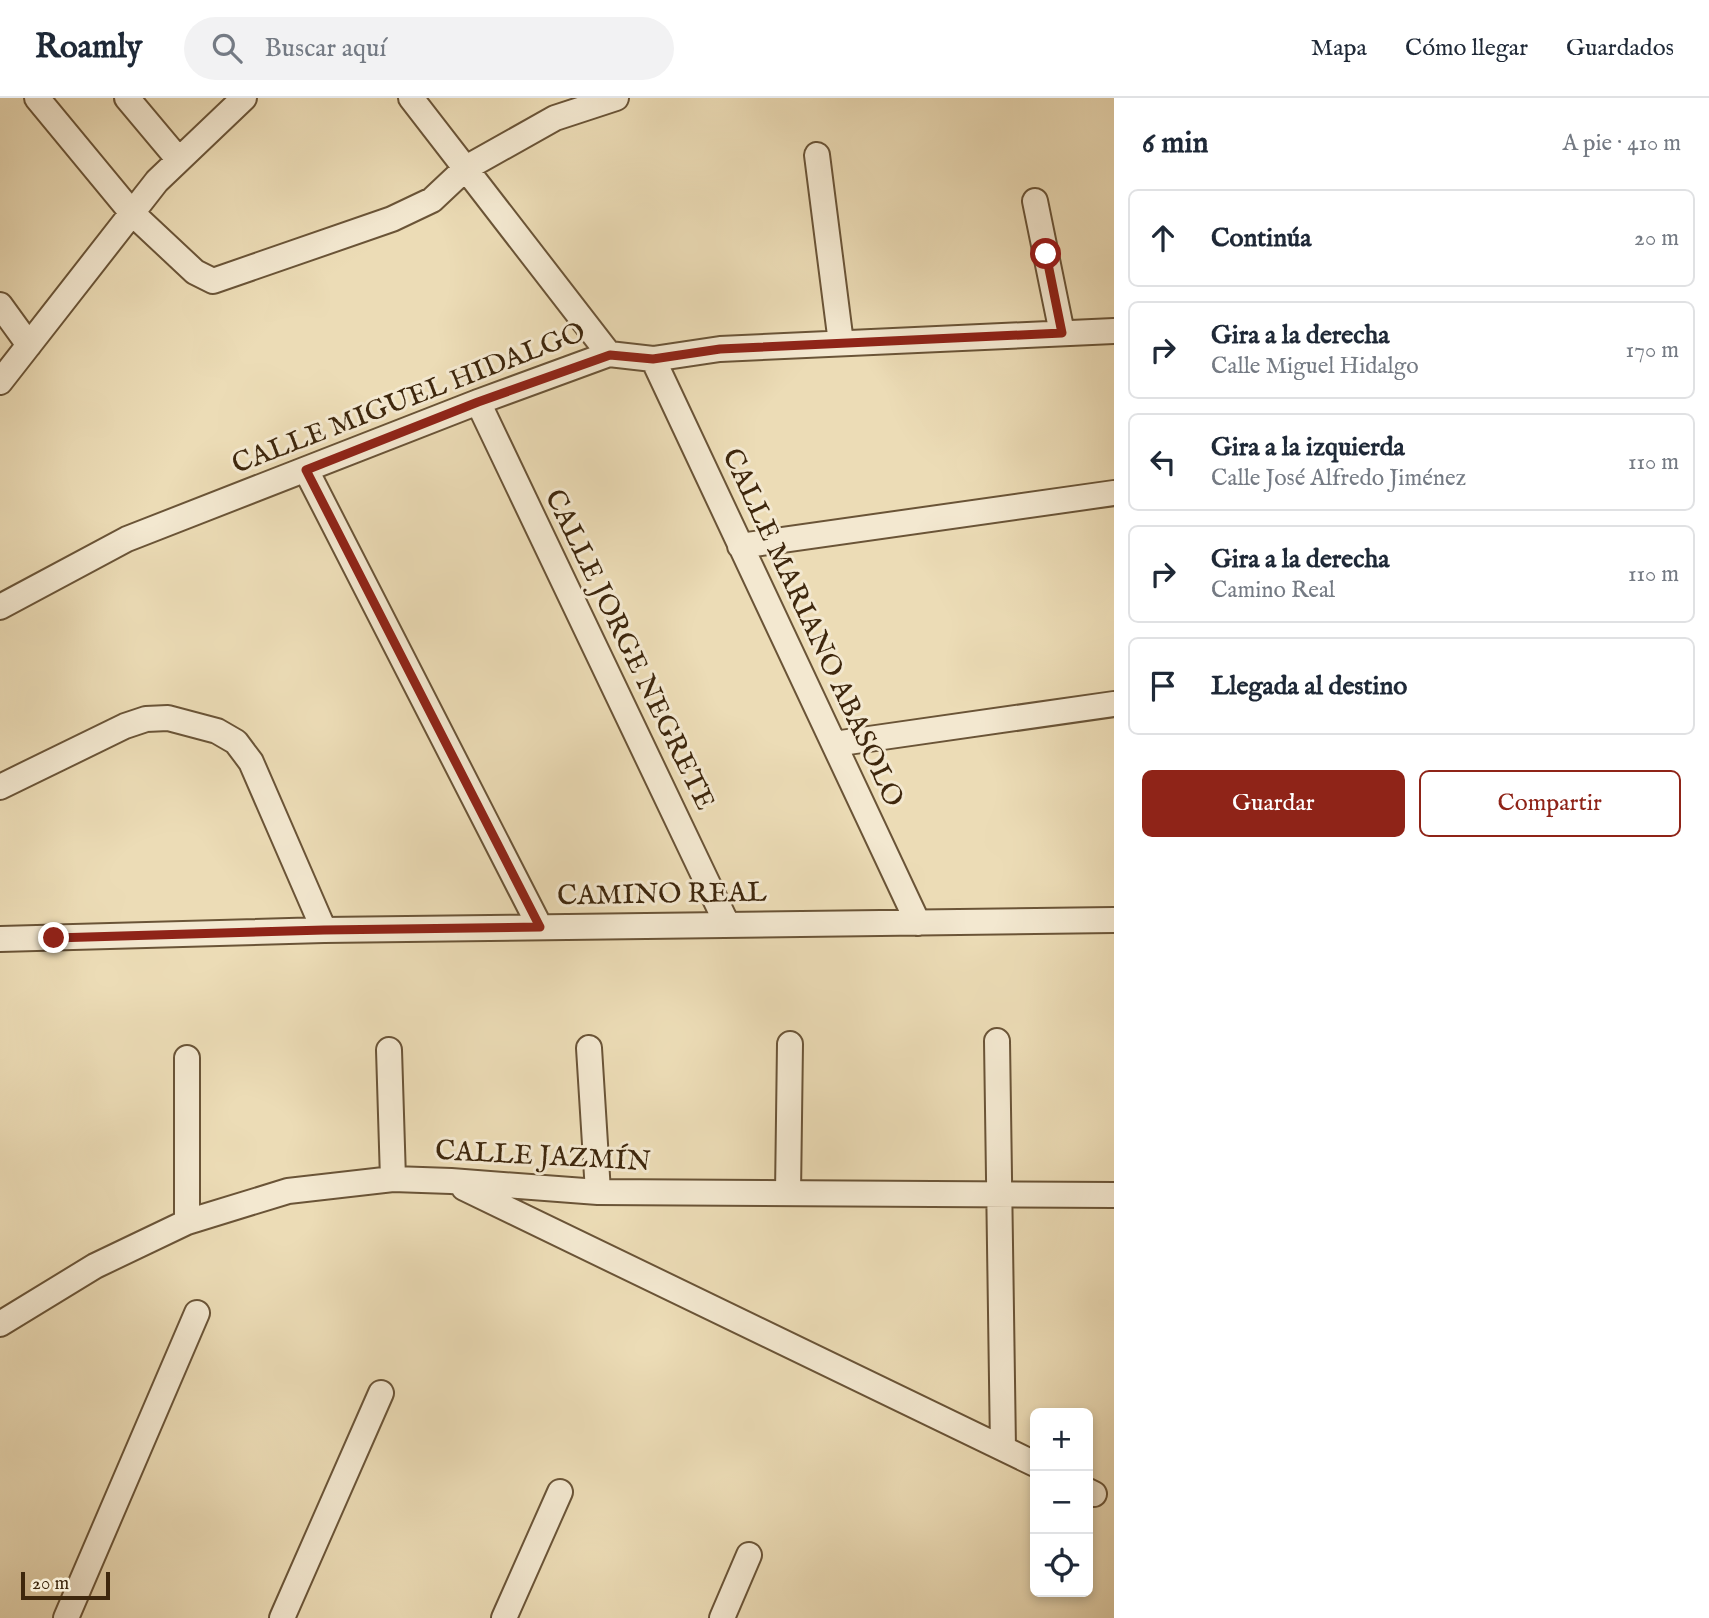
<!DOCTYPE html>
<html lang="es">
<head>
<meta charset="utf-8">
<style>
	:root { --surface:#fff; --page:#f2f2f3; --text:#1f2937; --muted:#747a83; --line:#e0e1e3; --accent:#8f2418 }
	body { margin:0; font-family:"IM FELL English",serif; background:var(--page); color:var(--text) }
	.controls { position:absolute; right:21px; bottom:21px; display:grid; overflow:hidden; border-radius:10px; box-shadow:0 4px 10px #0003 }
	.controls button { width:63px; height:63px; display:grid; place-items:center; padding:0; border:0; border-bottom:2px solid var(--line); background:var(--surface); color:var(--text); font:35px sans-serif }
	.scale { position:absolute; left:21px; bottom:18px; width:89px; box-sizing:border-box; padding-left:7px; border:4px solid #3e270d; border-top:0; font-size:19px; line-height:24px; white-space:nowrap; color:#3e270d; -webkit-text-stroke:5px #f3e8d0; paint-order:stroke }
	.stop { position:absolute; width:21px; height:21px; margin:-16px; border:5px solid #8f2418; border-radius:50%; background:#fff }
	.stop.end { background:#8f2418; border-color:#fff; box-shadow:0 2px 7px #0008 }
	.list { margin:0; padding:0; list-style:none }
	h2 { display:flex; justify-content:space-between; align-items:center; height:91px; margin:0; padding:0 28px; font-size:30px }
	h2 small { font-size:23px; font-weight:400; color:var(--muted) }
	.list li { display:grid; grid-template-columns:46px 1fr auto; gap:21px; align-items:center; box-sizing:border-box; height:98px; margin:0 14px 14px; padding:0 14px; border:2px solid var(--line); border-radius:10px }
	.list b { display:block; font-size:26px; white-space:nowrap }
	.list p { margin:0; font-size:23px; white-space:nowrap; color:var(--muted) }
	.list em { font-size:23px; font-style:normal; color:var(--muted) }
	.actions { display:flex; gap:14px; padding:21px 28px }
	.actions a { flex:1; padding:16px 0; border:2px solid var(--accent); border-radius:10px; text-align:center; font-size:24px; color:var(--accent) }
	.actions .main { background:var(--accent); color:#fff }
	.icon { flex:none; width:38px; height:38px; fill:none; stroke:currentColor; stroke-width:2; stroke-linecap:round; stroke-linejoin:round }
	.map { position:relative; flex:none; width:1114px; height:1520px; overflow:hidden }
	header { display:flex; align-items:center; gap:42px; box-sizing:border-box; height:98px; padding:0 35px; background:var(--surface); border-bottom:2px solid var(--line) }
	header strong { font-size:33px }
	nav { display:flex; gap:38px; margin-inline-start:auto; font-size:24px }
	.search { width:490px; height:63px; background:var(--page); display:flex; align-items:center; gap:18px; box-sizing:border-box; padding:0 24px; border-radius:38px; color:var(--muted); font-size:26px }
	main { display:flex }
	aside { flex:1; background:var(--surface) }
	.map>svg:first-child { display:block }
</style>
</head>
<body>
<header>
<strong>Roamly</strong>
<div class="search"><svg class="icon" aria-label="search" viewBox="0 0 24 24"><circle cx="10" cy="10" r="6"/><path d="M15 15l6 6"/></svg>Buscar aquí</div>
<nav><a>Mapa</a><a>Cómo llegar</a><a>Guardados</a></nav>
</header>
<main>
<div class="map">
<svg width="1114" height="1520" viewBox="0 0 1114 1520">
	<rect width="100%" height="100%" fill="#ecdcb6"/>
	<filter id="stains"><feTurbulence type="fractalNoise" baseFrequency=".00286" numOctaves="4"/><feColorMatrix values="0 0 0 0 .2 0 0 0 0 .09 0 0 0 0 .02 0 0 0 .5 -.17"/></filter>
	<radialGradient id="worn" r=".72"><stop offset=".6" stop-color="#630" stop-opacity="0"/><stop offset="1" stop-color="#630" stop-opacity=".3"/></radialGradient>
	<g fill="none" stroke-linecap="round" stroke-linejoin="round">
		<g stroke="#6a5437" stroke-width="28">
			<path id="street" d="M 37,0 L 132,115 L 195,174 L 213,183 L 392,121 L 432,102 L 466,70 L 555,20 L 616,0
				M 127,0 L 179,62
				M 411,0 L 609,256
				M 817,57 L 841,245
				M 1035,103 L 1062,235
				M 0,207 L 29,247
				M 653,261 L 918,825
				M 0,284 L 157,83 L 244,0
				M 478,304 L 727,826
				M 306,372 L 540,829
				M 740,448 L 1114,395
				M 0,509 L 127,441 L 478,304 L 609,256 L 653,261 L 720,251 L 1114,233
				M 834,646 L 1114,606
				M 0,689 L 125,628 L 146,621 L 168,620 L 217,633 L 236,644 L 251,664 L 324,832
				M 0,841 L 324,832 L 1114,822
				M 997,943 L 1003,1350
				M 589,950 L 598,1094
				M 389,952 L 393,1081
				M 187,960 L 187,1124
				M 464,1090 L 1035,1366
				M 788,1095 L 790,946
				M 0,1226 L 95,1168 L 187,1124 L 288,1093 L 393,1081 L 451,1083 L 598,1094 L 1114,1097
				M 1088,1393 L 1094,1396
				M 66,1520 L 197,1215
				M 282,1520 L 381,1295
				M 504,1520 L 560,1394
				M 722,1520 L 749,1457"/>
		</g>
		<use href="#street" stroke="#f3e8d0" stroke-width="24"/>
	</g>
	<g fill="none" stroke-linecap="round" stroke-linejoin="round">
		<path stroke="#8f2418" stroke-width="9" d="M 54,840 L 324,832 L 540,829 L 306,372 L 478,304 L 610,257 L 653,261 L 720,251 L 1062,235 L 1046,156"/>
	</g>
	<g text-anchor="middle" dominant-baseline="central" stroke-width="6" stroke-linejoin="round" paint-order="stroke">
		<g font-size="28" fill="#3e270d" stroke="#f3e8d0">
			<text transform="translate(409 301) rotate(-21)">CALLE MIGUEL HIDALGO</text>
			<text transform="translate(812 530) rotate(65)">CALLE MARIANO ABASOLO</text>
			<text transform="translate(629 552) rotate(64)">CALLE JORGE NEGRETE</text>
			<text transform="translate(662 797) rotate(-1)">CAMINO REAL</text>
			<text transform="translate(543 1059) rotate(3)">CALLE JAZMÍN</text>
		</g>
	</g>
	<rect width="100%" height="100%" filter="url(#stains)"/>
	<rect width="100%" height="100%" fill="url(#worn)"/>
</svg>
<div class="controls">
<button>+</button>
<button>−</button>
<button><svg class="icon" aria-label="locate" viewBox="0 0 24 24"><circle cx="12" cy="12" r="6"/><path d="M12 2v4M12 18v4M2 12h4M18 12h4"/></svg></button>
</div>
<div class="scale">20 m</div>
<div class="stop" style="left:1046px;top:156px"></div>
<div class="stop end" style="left:54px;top:840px"></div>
</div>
<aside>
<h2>6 min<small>A pie · 410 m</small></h2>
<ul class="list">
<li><svg class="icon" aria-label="ahead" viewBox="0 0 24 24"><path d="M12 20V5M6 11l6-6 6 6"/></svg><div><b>Continúa</b></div><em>20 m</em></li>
<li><svg class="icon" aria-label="right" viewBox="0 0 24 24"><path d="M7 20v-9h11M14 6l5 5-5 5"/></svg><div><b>Gira a la derecha</b><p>Calle Miguel Hidalgo</p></div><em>170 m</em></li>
<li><svg class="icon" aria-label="left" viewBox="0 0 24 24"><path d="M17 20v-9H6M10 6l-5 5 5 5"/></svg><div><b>Gira a la izquierda</b><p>Calle José Alfredo Jiménez</p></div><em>110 m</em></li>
<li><svg class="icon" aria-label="right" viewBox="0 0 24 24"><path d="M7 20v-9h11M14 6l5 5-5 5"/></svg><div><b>Gira a la derecha</b><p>Camino Real</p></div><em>110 m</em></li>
<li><svg class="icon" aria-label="arrive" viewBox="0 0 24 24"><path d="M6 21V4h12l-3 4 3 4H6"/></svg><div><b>Llegada al destino</b></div></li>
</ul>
<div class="actions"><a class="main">Guardar</a><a>Compartir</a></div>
</aside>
</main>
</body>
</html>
